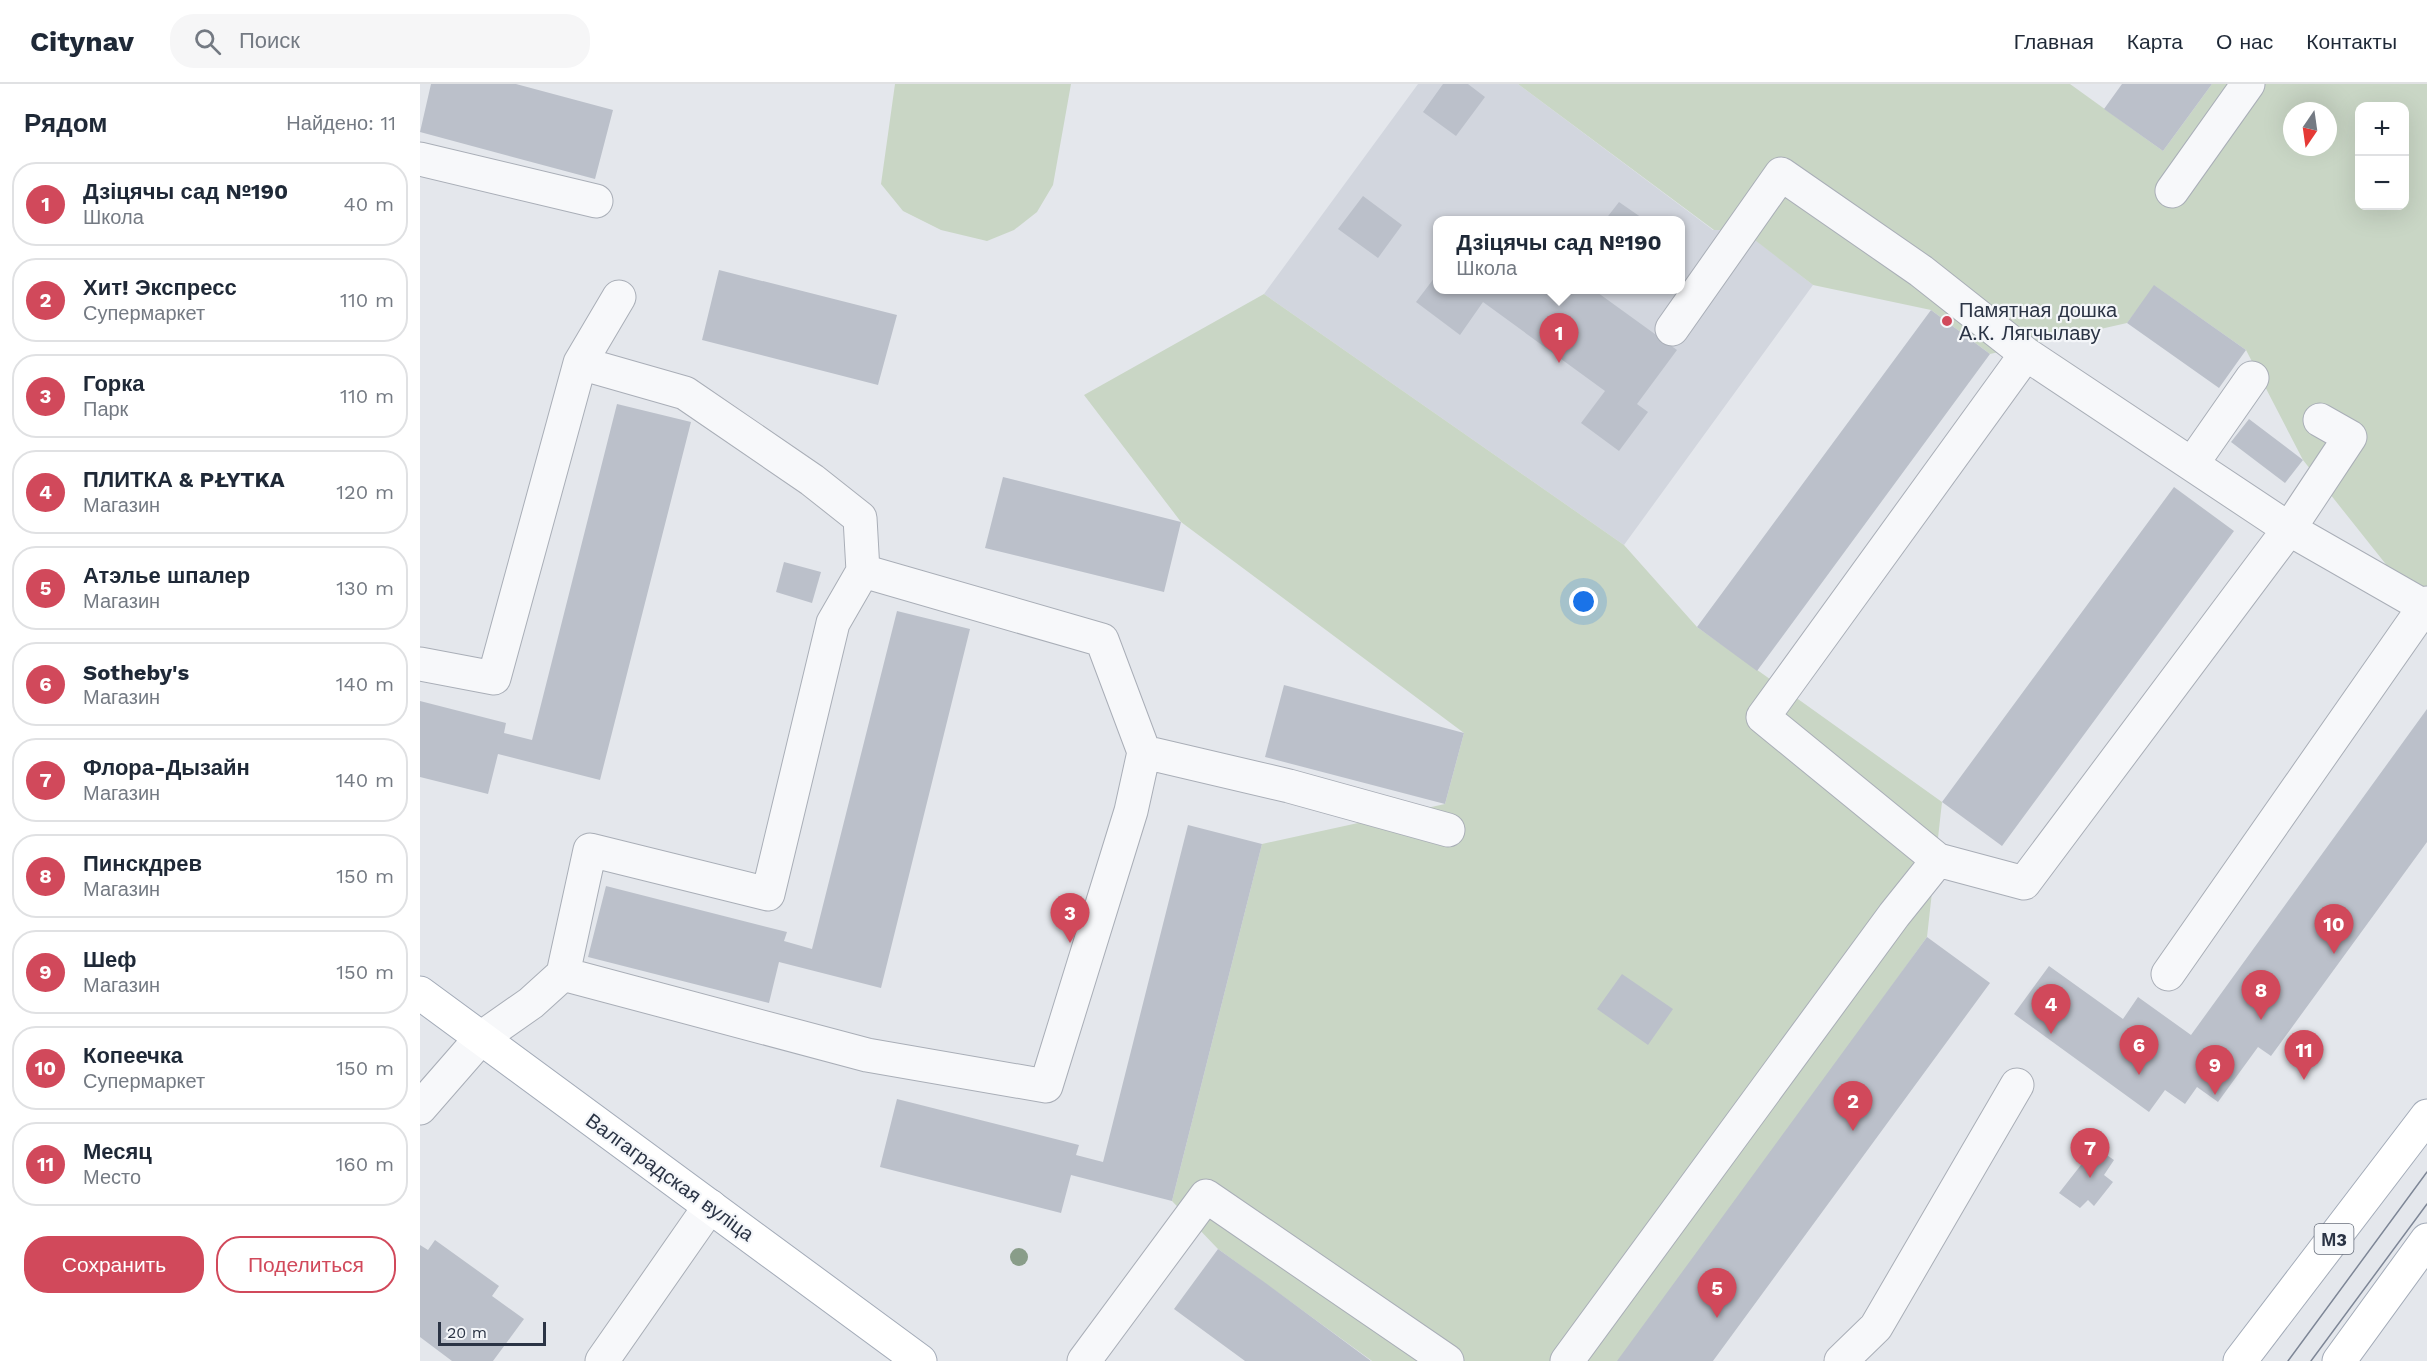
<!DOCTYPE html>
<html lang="ru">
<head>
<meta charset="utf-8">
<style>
	:root { --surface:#fff; --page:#f6f6f7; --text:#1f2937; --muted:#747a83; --line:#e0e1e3; --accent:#d1495b }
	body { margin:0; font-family:"Work Sans",sans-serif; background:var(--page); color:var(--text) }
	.controls { position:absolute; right:18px; top:18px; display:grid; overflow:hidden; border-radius:12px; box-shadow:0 6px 24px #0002 }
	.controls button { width:54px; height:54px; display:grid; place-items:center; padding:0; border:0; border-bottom:2px solid var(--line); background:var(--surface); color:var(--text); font:30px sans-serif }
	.compass { position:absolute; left:1863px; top:18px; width:54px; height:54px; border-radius:50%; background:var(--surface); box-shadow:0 6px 24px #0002; rotate:193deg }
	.scale { position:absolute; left:18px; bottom:15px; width:108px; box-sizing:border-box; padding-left:6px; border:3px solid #2b3445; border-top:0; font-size:16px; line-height:21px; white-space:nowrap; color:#2b3445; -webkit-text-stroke:4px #f4f6f9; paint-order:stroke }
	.you { position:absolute; left:1164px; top:518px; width:21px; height:21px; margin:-15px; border:4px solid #fff; border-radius:50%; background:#1a73e8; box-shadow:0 0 0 9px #1a73e833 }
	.badge { display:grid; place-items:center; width:39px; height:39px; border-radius:50%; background:var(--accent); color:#fff; font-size:20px; font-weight:700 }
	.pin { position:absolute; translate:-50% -50px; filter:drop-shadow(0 2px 3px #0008) }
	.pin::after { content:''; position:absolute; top:32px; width:21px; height:18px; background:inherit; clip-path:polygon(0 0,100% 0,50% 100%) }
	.popup { position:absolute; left:1013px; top:132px; width:252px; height:78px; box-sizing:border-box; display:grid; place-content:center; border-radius:12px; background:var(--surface); filter:drop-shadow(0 2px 4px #0005); font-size:20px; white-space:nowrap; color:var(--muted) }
	.popup b { font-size:22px; color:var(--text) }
	.popup::after { content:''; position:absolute; left:50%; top:100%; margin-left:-12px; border:12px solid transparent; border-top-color:var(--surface) }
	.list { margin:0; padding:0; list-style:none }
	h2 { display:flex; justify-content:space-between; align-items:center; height:78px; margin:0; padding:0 24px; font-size:26px }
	h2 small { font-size:20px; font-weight:400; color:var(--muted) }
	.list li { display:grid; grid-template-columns:39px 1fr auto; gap:18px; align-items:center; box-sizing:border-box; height:84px; margin:0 12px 12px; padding:0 12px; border:2px solid var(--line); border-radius:24px }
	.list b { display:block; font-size:22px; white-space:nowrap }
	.list p { margin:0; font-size:20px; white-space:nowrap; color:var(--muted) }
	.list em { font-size:20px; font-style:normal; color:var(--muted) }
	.actions { display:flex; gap:12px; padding:18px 24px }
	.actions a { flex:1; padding:14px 0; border:2px solid var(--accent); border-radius:24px; text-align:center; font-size:21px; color:var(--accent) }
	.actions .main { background:var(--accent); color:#fff }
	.icon { flex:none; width:33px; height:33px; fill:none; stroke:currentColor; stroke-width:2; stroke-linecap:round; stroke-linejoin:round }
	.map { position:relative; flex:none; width:2007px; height:1277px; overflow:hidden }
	header { display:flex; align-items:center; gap:36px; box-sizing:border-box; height:84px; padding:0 30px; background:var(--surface); border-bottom:2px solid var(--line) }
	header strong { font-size:28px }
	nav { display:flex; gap:33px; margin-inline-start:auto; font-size:21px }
	.search { width:420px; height:54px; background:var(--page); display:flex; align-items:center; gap:15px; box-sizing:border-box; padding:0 21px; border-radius:24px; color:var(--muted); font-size:22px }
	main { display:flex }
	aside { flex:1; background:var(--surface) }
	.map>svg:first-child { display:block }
</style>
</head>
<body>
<header>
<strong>Citynav</strong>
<div class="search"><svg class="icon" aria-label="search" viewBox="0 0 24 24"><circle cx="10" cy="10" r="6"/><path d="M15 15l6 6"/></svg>Поиск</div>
<nav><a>Главная</a><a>Карта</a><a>О нас</a><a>Контакты</a></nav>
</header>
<main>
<aside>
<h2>Рядом<small>Найдено: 11</small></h2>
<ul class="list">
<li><span class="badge">1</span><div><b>Дзіцячы сад №190</b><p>Школа</p></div><em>40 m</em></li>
<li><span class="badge">2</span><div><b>Хит! Экспресс</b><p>Супермаркет</p></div><em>110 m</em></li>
<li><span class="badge">3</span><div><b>Горка</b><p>Парк</p></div><em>110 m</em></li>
<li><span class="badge">4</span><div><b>ПЛИТКА &amp; PŁYTKA</b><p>Магазин</p></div><em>120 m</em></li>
<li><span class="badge">5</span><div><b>Атэлье шпалер</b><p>Магазин</p></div><em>130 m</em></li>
<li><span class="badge">6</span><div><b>Sotheby's</b><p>Магазин</p></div><em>140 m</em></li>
<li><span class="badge">7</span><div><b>Флора-Дызайн</b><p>Магазин</p></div><em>140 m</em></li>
<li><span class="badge">8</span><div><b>Пинскдрев</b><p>Магазин</p></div><em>150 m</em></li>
<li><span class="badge">9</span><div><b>Шеф</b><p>Магазин</p></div><em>150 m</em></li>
<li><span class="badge">10</span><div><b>Копеечка</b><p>Супермаркет</p></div><em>150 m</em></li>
<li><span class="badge">11</span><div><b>Месяц</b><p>Место</p></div><em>160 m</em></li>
</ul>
<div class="actions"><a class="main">Сохранить</a><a>Поделиться</a></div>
</aside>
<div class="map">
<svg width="2007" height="1277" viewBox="0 0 2007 1277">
	<rect width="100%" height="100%" fill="#e4e7ec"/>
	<path fill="#d2d6de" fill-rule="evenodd" d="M 998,0 L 1098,0 L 1293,146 L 1322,145 L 1393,201 L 1204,461 L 844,210 ZM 1018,136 L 1260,136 L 1260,206 L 1018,206 Z"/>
	<path fill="#c9d6c5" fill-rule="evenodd" d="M 475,0 L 651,0 L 633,101 L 617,128 L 594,146 L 567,157 L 521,146 L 483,127 L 461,100 Z
		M 1098,0 L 1650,0 L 1743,67 L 1792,0 L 2007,0 L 2007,532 L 1883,376 L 1826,266 L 1735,202 L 1707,239 L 1570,270 L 1511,226 L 1393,201 L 1322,146 L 1294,146 ZM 1940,22 L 1984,22 L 1984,122 L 1940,122 ZM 1872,27 L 1908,27 L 1908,63 L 1872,63 Z
		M 844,210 L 1204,461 L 1277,543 L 1522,718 L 1507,853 L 1202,1277 L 952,1277 L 798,1165 L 752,1117 L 842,760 L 1025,720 L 1044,649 L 761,438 L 664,311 Z"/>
	<path fill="#bbc0ca" d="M 11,0 L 96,0 L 193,26 L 175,95 L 0,48 Z
		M 1023,0 L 1048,0 L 1065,13 L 1036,52 L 1003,28 Z
		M 1702,0 L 1792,0 L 1743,67 L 1684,25 Z
		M 943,112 L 982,141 L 958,174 L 918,145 Z
		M 1199,118 L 1225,136 L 1185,136 Z
		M 299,186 L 477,231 L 458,301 L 282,256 Z
		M 1018,189 L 1018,206 L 1174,206 L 1257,266 L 1217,320 L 1228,328 L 1199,367 L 1161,339 L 1185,307 L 1063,218 L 1040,251 L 996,218 Z
		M 1734,201 L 1826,266 L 1799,304 L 1707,239 Z
		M 1511,226 L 1570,270 L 1337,587 L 1277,543 Z
		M 197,320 L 271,338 L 180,696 L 78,670 L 68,710 L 0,693 L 0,617 L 86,639 L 84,649 L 112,656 Z
		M 1829,335 L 1883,376 L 1865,399 L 1811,358 Z
		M 583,393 L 761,438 L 744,508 L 565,464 Z
		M 1754,403 L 1814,447 L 1582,762 L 1522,718 Z
		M 364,478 L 401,488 L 392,519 L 356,508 Z
		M 477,527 L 550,545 L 461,904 L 359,878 L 349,919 L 168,873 L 186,802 L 367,848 L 364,857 L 392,865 Z
		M 864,601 L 1044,649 L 1025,720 L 845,673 Z
		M 2007,625 L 2007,758 L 1851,972 L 1838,963 L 1798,1018 L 1777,1003 L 1765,1020 L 1745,1006 L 1729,1028 L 1594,930 L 1629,882 L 1703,935 L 1718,913 L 1771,951 Z
		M 768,741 L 842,760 L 752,1117 L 651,1091 L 641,1129 L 460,1083 L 477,1015 L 659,1061 L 656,1071 L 683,1078 Z
		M 1507,853 L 1570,899 L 1293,1277 L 1197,1277 Z
		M 1202,890 L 1253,925 L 1228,961 L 1177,925 Z
		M 1675,1063 L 1694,1076 L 1684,1091 L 1693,1098 L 1674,1122 L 1668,1116 L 1660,1124 L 1639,1109 Z
		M 15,1156 L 79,1202 L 72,1212 L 104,1235 L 73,1277 L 32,1277 L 0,1253 L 0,1161 L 8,1166 Z
		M 798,1165 L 847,1200 L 951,1277 L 825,1277 L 754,1225 Z"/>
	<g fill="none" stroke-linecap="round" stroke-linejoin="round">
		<g stroke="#a9aeb7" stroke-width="35">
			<path id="minor" d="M 0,75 L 176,117
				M 1752,107 L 1828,0
				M 1252,245 L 1361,90 L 1501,187 L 1606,270 L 1869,445 L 2007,524
				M 1606,270 L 1343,633 L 1518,776 L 1604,799 L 1869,445 L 1930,353 L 1900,336
				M 1772,380 L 1832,294
				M 0,580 L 74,594 L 160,279 L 199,213
				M 724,668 L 869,702 L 1028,746
				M 143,890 L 447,971 L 626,1002 L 711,727 L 724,668 L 682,556 L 443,487
				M 1748,890 L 2007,519
				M 0,1024 L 61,954 L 111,919 L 143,890 L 170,766 L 348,810 L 413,539 L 443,487 L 440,434 L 392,396 L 265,309 L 160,279
				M 182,1277 L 290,1122
				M 664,1277 L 786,1112 L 1027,1277
				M 1147,1277 L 1474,831 L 1518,776
				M 1421,1277 L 1456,1243 L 1597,1001"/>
		</g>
		<g stroke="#a3abb8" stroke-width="35">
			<path id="major" d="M 0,909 L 500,1277
				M 1820,1277 L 2007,1032
				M 1919,1277 L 2007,1156"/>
		</g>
		<use href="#minor" stroke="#f7f8fa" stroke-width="33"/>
		<use href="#major" stroke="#fff" stroke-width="33"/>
		<path stroke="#7d8696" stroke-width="1.5" d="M 1868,1277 L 2007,1088
			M 1891,1277 L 2007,1120"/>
	</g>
	<circle fill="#899d89" cx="599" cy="1173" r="9"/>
	<circle fill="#d1495b" stroke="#f4f6f9" stroke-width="2" cx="1527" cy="237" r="6"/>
	<g text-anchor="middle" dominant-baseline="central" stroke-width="4.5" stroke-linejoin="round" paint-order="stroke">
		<rect fill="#f4f6f9" stroke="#676e7b" stroke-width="1.5" x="1894.5" y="1140" width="39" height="30" rx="4.5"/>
		<g font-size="18" font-weight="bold" fill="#2b3445">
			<text x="1914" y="1155">М3</text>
		</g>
		<g font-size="20" fill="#2b3445" stroke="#f4f6f9" text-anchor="start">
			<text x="1539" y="226">Памятная дошка<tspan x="1539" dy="23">А.К. Лягчылаву</tspan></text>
		</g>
		<g font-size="20" fill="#2b3445" stroke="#f4f6f9">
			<text transform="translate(250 1093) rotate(36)">Валгаградская вуліца</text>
		</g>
	</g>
</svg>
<div class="controls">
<button>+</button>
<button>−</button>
</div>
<svg class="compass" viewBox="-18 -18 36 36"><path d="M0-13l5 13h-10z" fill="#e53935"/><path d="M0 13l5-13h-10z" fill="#747a83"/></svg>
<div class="scale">20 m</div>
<div class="you"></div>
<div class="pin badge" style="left:1139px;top:279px">1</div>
<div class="popup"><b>Дзіцячы сад №190</b>Школа</div>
<div class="pin badge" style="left:1433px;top:1047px">2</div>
<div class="pin badge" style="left:650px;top:859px">3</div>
<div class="pin badge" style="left:1631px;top:950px">4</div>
<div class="pin badge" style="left:1297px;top:1234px">5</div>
<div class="pin badge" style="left:1719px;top:991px">6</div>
<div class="pin badge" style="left:1670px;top:1094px">7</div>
<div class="pin badge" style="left:1841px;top:936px">8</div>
<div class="pin badge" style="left:1795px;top:1011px">9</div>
<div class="pin badge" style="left:1914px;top:870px">10</div>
<div class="pin badge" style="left:1884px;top:996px">11</div>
</div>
</main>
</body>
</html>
